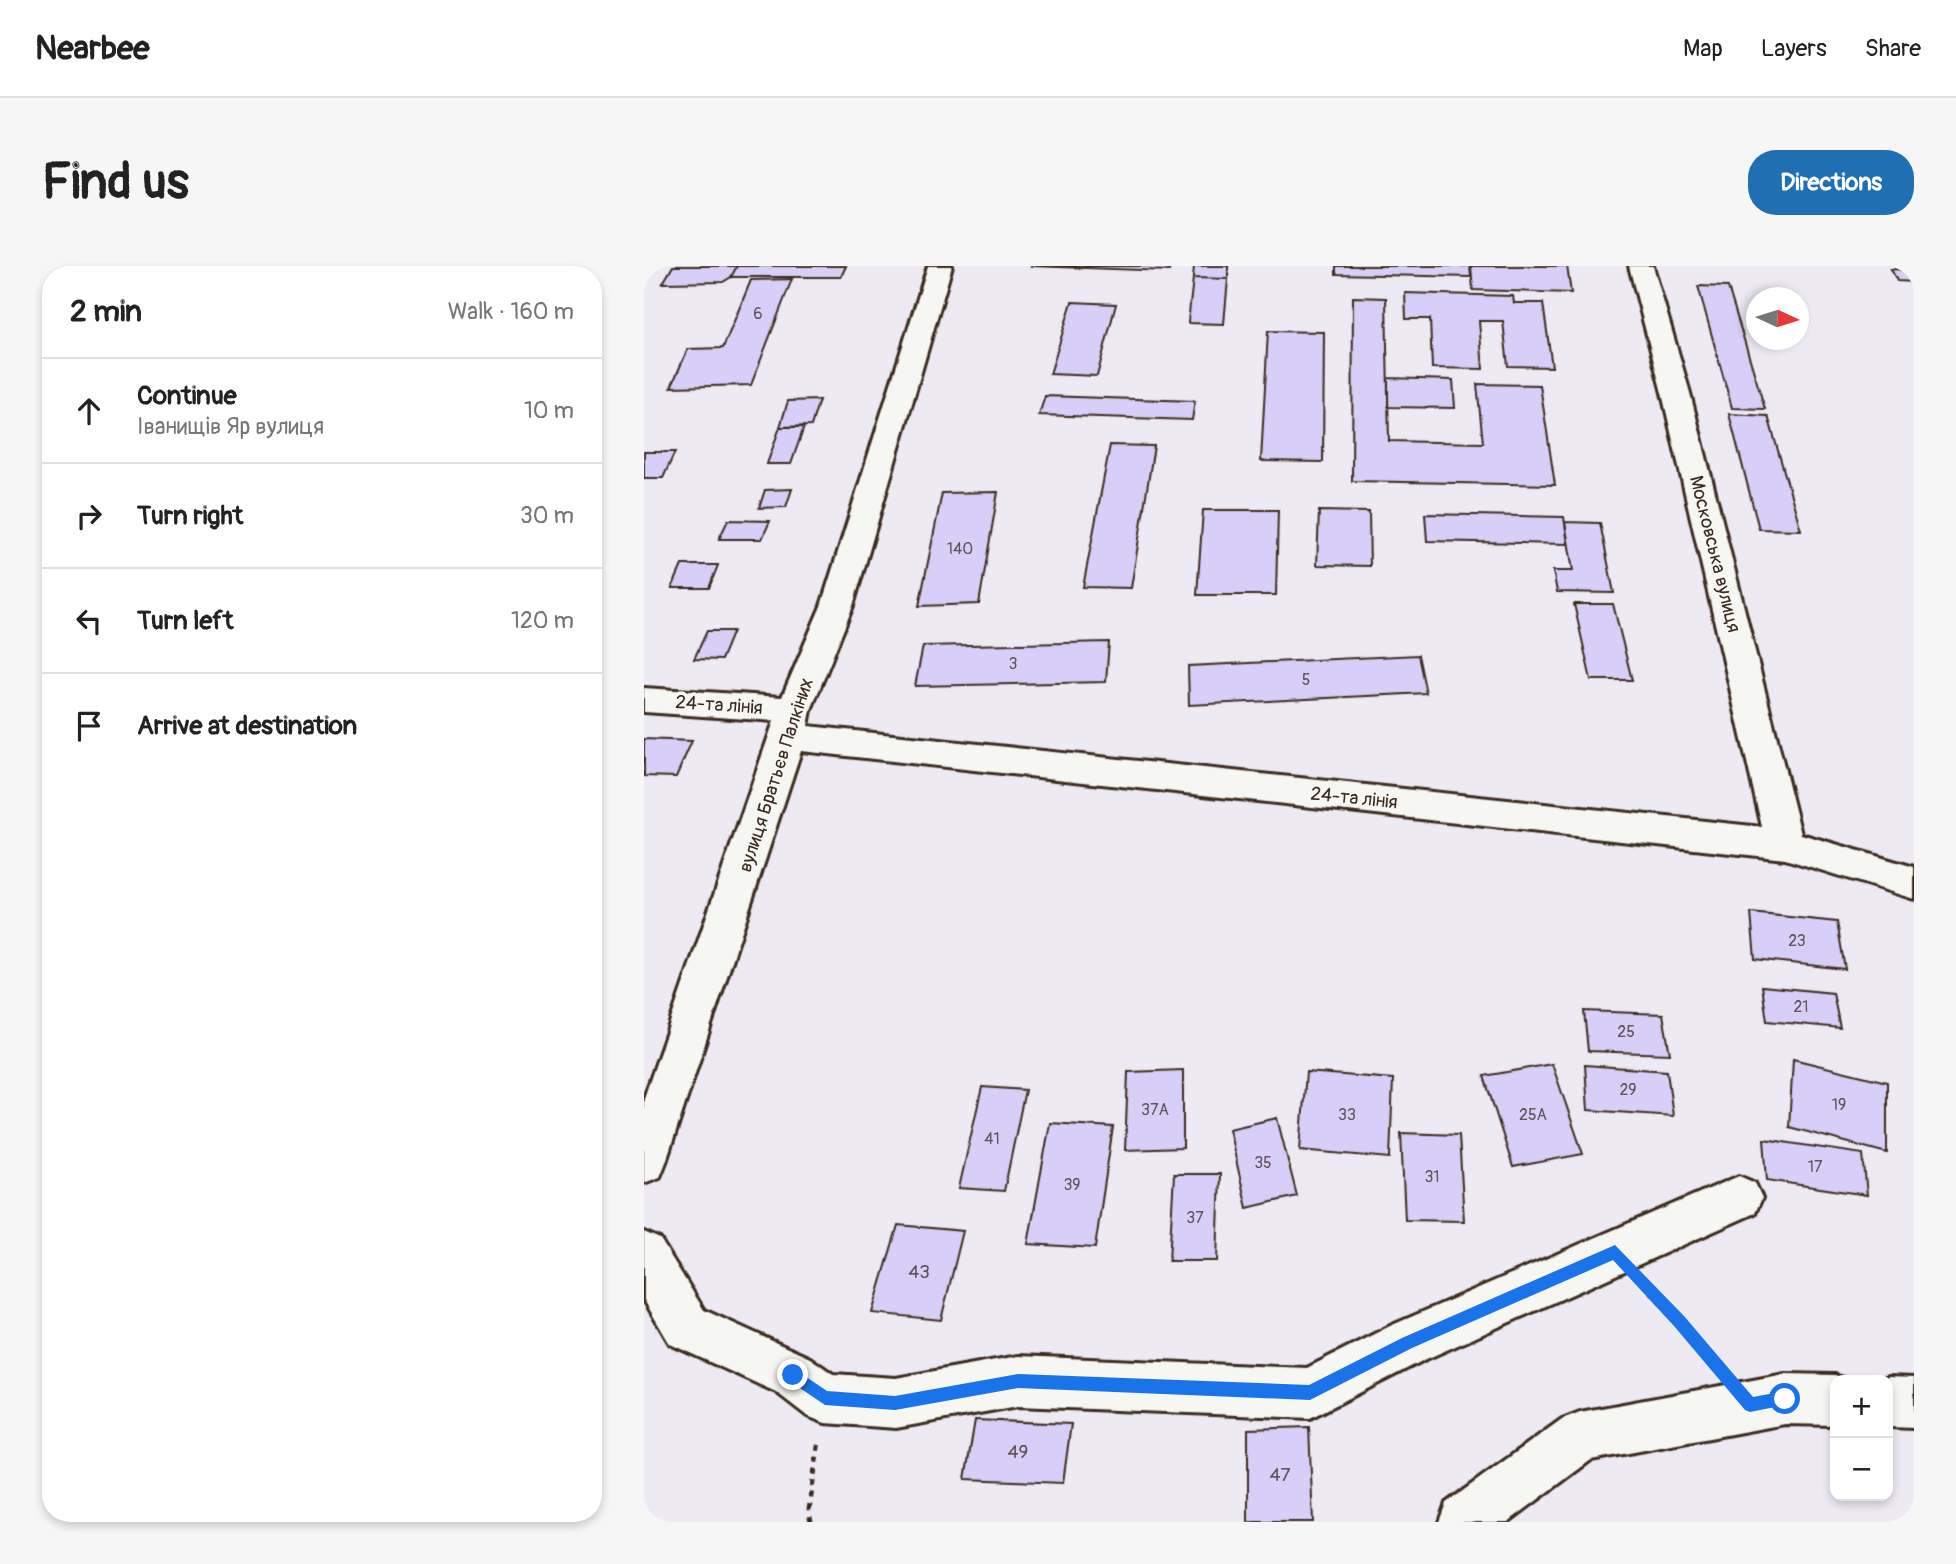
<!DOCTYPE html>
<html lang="en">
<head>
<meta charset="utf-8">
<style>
	:root { --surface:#fff; --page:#f6f6f6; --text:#222; --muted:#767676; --line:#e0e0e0; --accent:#1f6fb2 }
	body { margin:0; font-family:Pangolin,sans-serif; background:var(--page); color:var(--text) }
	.controls { position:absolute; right:21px; bottom:21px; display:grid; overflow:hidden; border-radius:14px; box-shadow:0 4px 10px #0003 }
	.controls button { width:63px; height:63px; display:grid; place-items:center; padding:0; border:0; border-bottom:2px solid var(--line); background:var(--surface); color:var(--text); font:35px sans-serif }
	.compass { position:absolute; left:1102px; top:21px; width:63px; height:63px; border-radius:50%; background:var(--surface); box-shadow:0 4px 10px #0003; rotate:94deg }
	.stop { position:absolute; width:21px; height:21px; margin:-16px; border:5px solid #1a73e8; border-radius:50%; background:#fff }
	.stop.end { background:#1a73e8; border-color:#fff; box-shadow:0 2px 7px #0008 }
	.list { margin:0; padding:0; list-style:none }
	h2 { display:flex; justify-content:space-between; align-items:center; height:91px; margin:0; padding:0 28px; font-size:30px }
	h2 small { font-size:23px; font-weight:400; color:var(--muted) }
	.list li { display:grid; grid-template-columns:46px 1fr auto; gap:21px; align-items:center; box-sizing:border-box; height:105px; padding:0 28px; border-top:2px solid var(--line) }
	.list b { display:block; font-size:26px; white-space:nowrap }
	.list p { margin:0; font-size:23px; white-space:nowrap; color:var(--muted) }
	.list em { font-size:23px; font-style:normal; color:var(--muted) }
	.icon { flex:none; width:38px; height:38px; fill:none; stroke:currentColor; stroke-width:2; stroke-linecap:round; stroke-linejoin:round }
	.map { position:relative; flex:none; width:1270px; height:1256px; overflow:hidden; border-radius:28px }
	header { display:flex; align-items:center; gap:42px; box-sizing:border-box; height:98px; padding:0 35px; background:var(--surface); border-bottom:2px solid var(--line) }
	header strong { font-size:33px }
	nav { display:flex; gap:38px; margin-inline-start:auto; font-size:24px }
	.intro { display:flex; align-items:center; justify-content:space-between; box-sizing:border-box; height:168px; padding:0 42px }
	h1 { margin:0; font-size:49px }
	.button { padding:18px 32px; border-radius:28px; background:var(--accent); color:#fff; font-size:24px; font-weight:700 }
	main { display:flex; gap:42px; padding:0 42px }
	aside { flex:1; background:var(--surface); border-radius:28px; box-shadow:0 4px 10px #0003 }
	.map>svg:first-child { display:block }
</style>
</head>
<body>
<header>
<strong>Nearbee</strong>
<nav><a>Map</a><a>Layers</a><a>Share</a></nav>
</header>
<div class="intro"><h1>Find us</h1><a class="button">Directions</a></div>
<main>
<aside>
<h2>2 min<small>Walk · 160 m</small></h2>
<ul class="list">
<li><svg class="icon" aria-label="ahead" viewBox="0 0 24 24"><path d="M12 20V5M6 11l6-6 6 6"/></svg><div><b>Continue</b><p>Іванищів Яр вулиця</p></div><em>10 m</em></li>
<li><svg class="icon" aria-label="right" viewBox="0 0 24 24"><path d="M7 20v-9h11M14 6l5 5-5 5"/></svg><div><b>Turn right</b></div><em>30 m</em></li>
<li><svg class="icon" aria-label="left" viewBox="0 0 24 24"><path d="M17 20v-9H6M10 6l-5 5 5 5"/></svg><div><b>Turn left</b></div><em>120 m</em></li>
<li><svg class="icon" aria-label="arrive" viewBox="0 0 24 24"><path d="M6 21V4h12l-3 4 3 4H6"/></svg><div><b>Arrive at destination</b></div></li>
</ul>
</aside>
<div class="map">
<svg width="1270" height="1256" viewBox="0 0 1270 1256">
	<rect width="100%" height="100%" fill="#edeaf4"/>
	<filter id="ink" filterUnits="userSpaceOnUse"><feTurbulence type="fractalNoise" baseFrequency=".0143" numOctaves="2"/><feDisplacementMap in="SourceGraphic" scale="14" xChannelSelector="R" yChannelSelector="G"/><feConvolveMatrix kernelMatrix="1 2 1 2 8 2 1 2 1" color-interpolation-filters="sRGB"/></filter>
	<g filter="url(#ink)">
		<path fill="#d7cff7" stroke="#3b2a1e" stroke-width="2" d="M 29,0 L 93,0 L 87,11 L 79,16 L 19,17 Z
			M 93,0 L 202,0 L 197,11 L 87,11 Z
			M 386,0 L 526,0 L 525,5 Z
			M 550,0 L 584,0 L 584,13 L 549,12 Z
			M 692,0 L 826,0 L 827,11 L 692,8 Z
			M 827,0 L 923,0 L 927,27 L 829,24 Z
			M 1247,3 L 1270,4 L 1270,16 L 1253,15 Z
			M 549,12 L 584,13 L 580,58 L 544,57 Z
			M 148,13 L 107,119 L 27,121 L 44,83 L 79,82 L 107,14 Z
			M 1054,20 L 1084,21 L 1121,143 L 1088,142 Z
			M 761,27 L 869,30 L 870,37 L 899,37 L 908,101 L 864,100 L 859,55 L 835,55 L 839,103 L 788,102 L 786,53 L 762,53 Z
			M 709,31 L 742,32 L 745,175 L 839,177 L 833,118 L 896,119 L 911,219 L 708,215 Z
			M 428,36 L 472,38 L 453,110 L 406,108 Z
			M 624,65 L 680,66 L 679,196 L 617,195 Z
			M 744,112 L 809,114 L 811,142 L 744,141 Z
			M 401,130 L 551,135 L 548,154 L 395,149 Z
			M 175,134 L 167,160 L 136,161 L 144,135 Z
			M 1085,148 L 1124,150 L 1157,264 L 1115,263 Z
			M 136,161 L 160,161 L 147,198 L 123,198 Z
			M 466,179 L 510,180 L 487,322 L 439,321 Z
			M 0,186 L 31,186 L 19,212 L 0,212 Z
			M 148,223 L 142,241 L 115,242 L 121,224 Z
			M 354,226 L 335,338 L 275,340 L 298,227 Z
			M 559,244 L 634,244 L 632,329 L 553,329 Z
			M 675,245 L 725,246 L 726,300 L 673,299 Z
			M 781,248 L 920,251 L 924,278 L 783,275 Z
			M 84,254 L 126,255 L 118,273 L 75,273 Z
			M 921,256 L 956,257 L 970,327 L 913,326 L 909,305 L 929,305 Z
			M 38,299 L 74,299 L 65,322 L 28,322 Z
			M 930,338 L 969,338 L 988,414 L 947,414 Z
			M 63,365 L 89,365 L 77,394 L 50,393 Z
			M 465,376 L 462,416 L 271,420 L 279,380 Z
			M 774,389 L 782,427 L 545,439 L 544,400 Z
			M 0,473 L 48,475 L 32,511 L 0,510 Z
			M 1107,647 L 1193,656 L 1201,703 L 1111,693 Z
			M 1118,720 L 1189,727 L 1196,762 L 1123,755 Z
			M 940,745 L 1019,748 L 1026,788 L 944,785 Z
			M 1149,793 L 1243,816 L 1243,887 L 1145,861 Z
			M 908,798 L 939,888 L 869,901 L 840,810 Z
			M 941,799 L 1023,805 L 1029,850 L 944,844 Z
			M 539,804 L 539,882 L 481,884 L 484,806 Z
			M 662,806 L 749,813 L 746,892 L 656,884 Z
			M 338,821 L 381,824 L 360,925 L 315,922 Z
			M 633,852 L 653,930 L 603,942 L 585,863 Z
			M 406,857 L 469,861 L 451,982 L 384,978 Z
			M 757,867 L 815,869 L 820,955 L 761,954 Z
			M 1120,873 L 1219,888 L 1223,929 L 1123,914 Z
			M 530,908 L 576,908 L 573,995 L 525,995 Z
			M 254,959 L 319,965 L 297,1054 L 228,1047 Z
			M 331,1154 L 427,1158 L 419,1217 L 321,1213 Z
			M 665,1161 L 669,1256 L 604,1256 L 604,1163 Z"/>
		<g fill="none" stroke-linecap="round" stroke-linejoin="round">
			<g stroke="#3b2a1e" stroke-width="6">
				<path id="street" d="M 284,0 L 308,0 L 209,340 L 167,444 L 164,460 L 1118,561 L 1018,127 L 985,0 L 1009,0 L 1046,127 L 1157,568 L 1270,601 L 1270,633 L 1141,593 L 157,485 L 22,896 L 16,911 L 0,917 L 0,832 L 130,455 L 0,446 L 0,422 L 138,431 L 177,340 Z
					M 1095,910 L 1111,917 L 1118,932 L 1111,947 L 780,1094 L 666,1152 L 374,1140 L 252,1162 L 181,1157 L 163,1150 L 132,1126 L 26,1078 L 0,1034 L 0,966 L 16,973 L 60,1044 L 166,1092 L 189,1108 L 252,1112 L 374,1090 L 663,1102 L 746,1060 Z
					M 1141,1108 L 1191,1109 L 1204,1114 L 1191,1114 L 1191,1159 L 1141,1158 L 947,1194 L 864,1256 L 795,1256 L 802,1237 L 918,1153 L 936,1146 Z
					M 1244,1111 L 1270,1112 L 1270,1162 L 1244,1161 L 1244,1114 L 1236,1114 Z"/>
			</g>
			<path stroke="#3b2a1e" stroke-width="5" stroke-dasharray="6 6" stroke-linecap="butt" d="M 998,1016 L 1074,1101
				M 167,1256 L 165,1244 L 175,1174"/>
			<use href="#street" fill="#f6f6f2" fill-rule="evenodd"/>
		</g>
	</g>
	<path fill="#1a73e8" d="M 971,979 L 1040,1050 L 1109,1131 L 1141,1125 L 1146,1127 L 1148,1133 L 1146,1138 L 1106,1146 L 1101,1144 L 1030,1060 L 969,994 L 768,1082 L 666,1134 L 374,1122 L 251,1144 L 181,1139 L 144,1114 L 142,1109 L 144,1104 L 149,1102 L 183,1125 L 251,1130 L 374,1108 L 665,1119 L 758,1072 Z"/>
	<g text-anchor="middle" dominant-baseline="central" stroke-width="7" stroke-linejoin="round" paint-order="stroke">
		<g font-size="16" fill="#625354">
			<text x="114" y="48">6</text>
			<text x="316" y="283">140</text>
			<text x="369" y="398">3</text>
			<text x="662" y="414">5</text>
			<text x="1153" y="675">23</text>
			<text x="1157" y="741">21</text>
			<text x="982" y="766">25</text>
			<text x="984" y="824">29</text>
			<text x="1195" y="839">19</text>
			<text x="511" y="844">37А</text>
			<text x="703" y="849">33</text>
			<text x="889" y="849">25А</text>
			<text x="348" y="873">41</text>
			<text x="619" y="897">35</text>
			<text x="1171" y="901">17</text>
			<text x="788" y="911">31</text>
			<text x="428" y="919">39</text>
			<text x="551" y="952">37</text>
		</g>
		<g font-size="19" fill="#3b2a1e" stroke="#f6f6f2">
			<text transform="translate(1071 288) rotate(76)">Московська вулиця</text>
			<text transform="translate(75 439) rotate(4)">24-та лінія</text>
			<text transform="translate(132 509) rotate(-72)">вулиця Братьєв Палкіних</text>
			<text transform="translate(710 532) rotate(6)">24-та лінія</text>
		</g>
		<g font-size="19" fill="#625354">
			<text x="275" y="1006">43</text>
			<text x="374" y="1186">49</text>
			<text x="636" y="1209">47</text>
		</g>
	</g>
</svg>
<div class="controls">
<button>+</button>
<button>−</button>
</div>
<svg class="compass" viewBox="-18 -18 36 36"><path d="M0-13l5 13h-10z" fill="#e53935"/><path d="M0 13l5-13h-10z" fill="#767676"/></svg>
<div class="stop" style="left:1141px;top:1133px"></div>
<div class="stop end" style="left:149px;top:1109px"></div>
</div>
</main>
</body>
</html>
